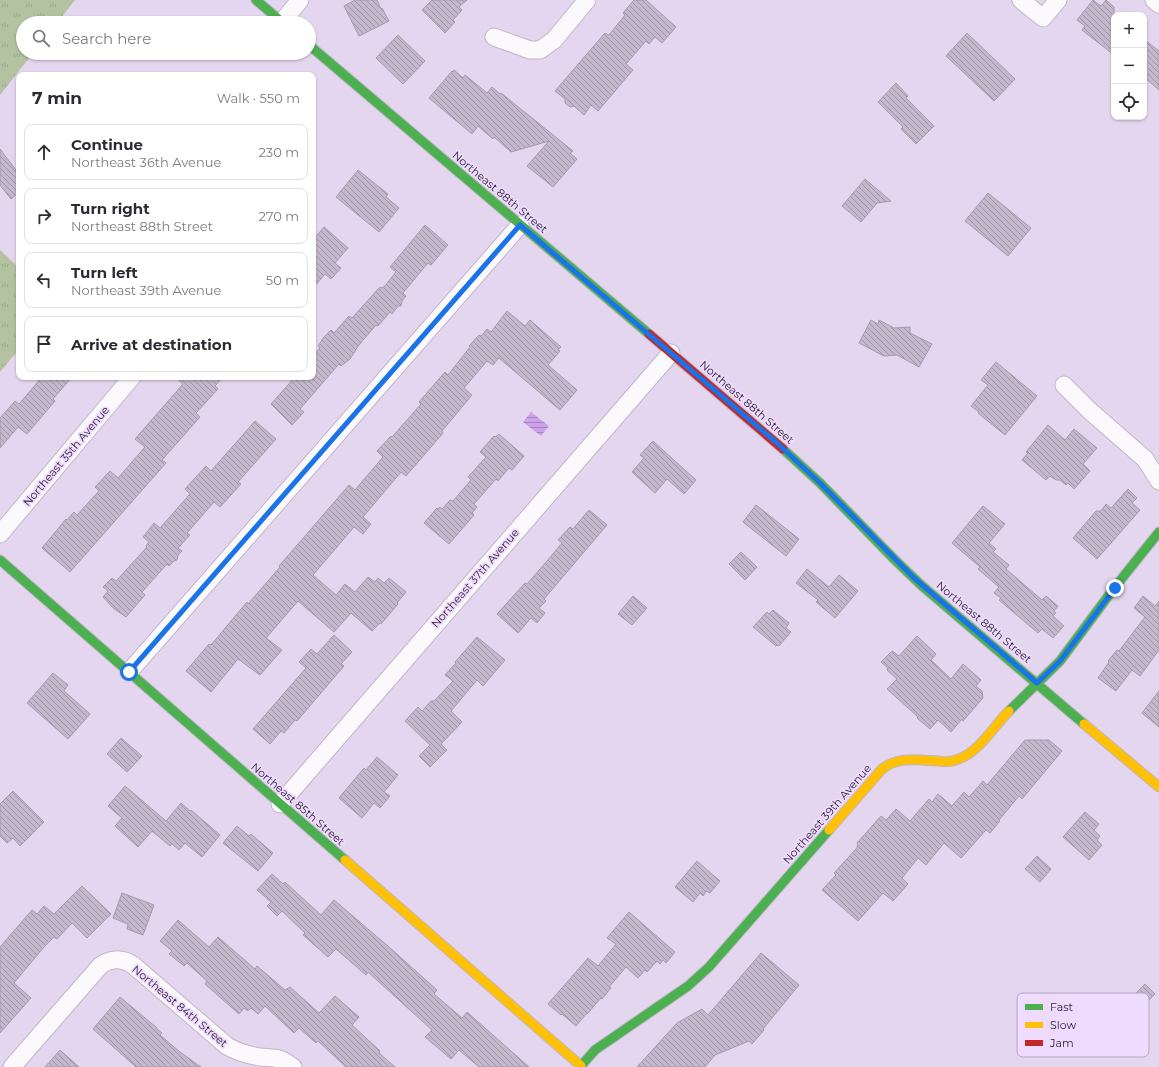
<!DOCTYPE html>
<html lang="en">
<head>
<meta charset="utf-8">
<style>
	:root { --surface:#fff; --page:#f2f2f3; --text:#2b2b33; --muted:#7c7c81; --line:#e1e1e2 }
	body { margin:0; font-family:Montserrat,sans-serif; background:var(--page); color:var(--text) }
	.controls { position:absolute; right:12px; top:12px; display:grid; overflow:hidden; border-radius:8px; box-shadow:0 1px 3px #0004 }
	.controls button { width:36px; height:36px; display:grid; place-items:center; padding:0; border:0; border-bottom:1px solid var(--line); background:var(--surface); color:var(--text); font:20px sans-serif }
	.stop { position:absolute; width:12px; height:12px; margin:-9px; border:3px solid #1a73e8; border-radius:50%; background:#fff }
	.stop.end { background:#1a73e8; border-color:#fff; box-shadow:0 1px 4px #0008 }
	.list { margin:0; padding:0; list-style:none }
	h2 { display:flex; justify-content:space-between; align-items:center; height:52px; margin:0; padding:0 16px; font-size:17px }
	h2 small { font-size:13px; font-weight:400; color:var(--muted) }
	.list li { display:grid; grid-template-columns:26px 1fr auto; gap:12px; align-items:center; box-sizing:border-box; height:56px; margin:0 8px 8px; padding:0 8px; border:1px solid var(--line); border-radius:8px }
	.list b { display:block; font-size:15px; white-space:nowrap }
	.list p { margin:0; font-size:13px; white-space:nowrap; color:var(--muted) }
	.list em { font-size:13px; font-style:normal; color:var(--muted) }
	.icon { flex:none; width:22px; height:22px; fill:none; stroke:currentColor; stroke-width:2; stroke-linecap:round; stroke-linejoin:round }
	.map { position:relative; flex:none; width:1159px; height:1067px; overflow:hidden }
	.search { position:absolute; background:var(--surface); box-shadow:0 1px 3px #0004; left:16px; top:16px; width:300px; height:44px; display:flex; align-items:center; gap:10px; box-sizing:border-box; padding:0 14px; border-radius:22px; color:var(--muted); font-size:15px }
	.panel { position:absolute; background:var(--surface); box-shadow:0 1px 3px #0004; left:16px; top:72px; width:300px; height:308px; border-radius:8px }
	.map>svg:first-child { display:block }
</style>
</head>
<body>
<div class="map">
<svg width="1159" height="1067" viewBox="0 0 1159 1067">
	<defs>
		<pattern id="grass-tufts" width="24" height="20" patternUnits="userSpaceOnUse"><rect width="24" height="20" fill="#b3c3a2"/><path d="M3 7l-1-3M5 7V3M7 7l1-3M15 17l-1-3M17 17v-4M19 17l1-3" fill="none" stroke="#9aa78c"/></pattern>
		<pattern id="water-rules" width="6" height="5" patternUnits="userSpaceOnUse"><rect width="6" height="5" fill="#cda2ea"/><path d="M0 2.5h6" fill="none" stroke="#a784be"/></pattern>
		<pattern id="building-back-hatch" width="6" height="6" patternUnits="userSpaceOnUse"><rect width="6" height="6" fill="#c4b8cc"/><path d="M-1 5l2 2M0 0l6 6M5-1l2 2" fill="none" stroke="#a095a6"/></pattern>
	</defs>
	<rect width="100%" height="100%" fill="#e4d6ee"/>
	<path fill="url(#grass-tufts)" d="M 0,0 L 75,0 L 57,23 L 23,23 L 23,53 L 33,53 L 0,95 Z
		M 0,250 L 19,268 L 19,349 L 0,372 Z"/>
	<path fill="url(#water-rules)" d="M 531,412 L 549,426 L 541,436 L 523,422 Z"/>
	<path fill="url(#building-back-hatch)" stroke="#a599ae" d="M 355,0 L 377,0 L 381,9 L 382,8 L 389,21 L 359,36 L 344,6 Z
		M 432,0 L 467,0 L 459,7 L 462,10 L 453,20 L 455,22 L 445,33 L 422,10 Z
		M 634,0 L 646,0 L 676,27 L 662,43 L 655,37 L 649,44 L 646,41 L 626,64 L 633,70 L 621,84 L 598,111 L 591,105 L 584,115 L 574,106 L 570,107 L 565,103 L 565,99 L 555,91 L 605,33 L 608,35 L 609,35 L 625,15 L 623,13 Z
		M 1093,0 L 1101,6 L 1106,0 L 1114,7 L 1114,55 L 1082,30 L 1085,26 L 1077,20 Z
		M 967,33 L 1015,79 L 994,101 L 946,56 Z
		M 398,35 L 425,61 L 403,84 L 376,58 Z
		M 1144,39 L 1159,51 L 1159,90 L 1144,77 Z
		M 454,70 L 463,78 L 465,75 L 487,93 L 492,87 L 500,94 L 501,93 L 573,151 L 570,153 L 577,159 L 553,187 L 527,166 L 549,141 L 511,152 L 494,137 L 493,139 L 478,126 L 472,134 L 429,98 L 452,71 L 453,72 Z
		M 896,83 L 908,96 L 906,98 L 934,126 L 916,144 L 901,129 L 903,127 L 878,102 Z
		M 0,149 L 19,174 L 19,192 L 11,199 L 0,185 Z
		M 358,170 L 388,194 L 386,197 L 399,208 L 379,232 L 336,197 Z
		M 865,179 L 891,201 L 877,203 L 861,222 L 842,206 Z
		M 988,193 L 1031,228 L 1008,256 L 965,221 Z
		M 425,225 L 448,245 L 431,265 L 428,263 L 403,293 L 406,296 L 402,301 L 401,306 L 398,306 L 392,314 L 390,312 L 378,326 L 376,325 L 359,345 L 350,359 L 341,366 L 339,364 L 300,409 L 304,412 L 292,425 L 271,404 L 295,377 L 313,377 L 313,356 L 320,348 L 318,346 L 324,337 L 331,330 L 334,333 L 349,316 L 352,318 L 379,288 L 384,287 L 396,272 L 390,267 Z
		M 324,227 L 348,248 L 335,263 L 341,268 L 331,279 L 325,274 L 313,288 L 313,240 Z
		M 507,311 L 525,326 L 530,320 L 561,347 L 558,350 L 560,351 L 548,365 L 577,390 L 560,410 L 499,358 L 493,365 L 487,361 L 464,388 L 472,395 L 442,431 L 443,433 L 406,476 L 401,472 L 363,517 L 371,524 L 363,534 L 354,527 L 313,575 L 336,595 L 345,584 L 355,592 L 368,577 L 375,582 L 378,578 L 384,583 L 389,578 L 406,592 L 397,603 L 398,604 L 381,624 L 380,623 L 372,631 L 351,613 L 334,632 L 298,601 L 266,638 L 282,650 L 260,675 L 238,659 L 211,692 L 186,671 L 209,644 L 211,645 L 247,602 L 248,604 L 280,567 L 279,566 L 349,485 L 355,490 L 383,457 L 377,451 L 391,436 L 392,437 L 421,404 L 419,402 L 445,372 L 448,375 L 470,347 L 469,346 L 479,335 L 481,336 L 487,329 L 491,332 Z
		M 871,320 L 878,324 L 879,320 L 894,328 L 910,327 L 910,333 L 932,344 L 919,367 L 897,355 L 884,356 L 859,343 Z
		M 996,362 L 1037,396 L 1005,435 L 978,413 L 979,412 L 971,406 L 988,385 L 981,380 Z
		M 42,377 L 72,377 L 53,399 L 55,401 L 27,434 L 18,427 L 0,448 L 0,418 L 15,401 L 19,404 Z
		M 175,377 L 223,377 L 215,386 L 218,389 L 196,413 L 200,417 L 162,460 L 166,463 L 70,572 L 42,548 L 66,519 L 67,520 L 74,512 L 77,515 L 99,491 L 95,487 L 110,471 L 118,478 L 145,447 L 135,439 L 183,384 Z
		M 255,421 L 276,439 L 238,482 L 241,484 L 220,507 L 214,502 L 187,533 L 190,535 L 178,548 L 182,551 L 178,555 L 177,560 L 174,561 L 169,566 L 167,564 L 142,592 L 145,595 L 126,617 L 113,608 L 103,597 L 108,591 L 103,587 L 112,578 L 116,581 L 147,547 L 146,546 L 149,542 L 143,537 L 154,523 L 160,528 L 190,494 L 185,489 L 206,466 L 211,471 Z
		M 1048,425 L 1065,440 L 1074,429 L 1097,448 L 1083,464 L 1090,471 L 1074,489 L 1068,483 L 1066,485 L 1060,480 L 1056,480 L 1050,476 L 1046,480 L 1022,460 L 1028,453 L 1026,452 Z
		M 499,434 L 524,456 L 512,470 L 509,468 L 498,481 L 496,479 L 474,504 L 477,507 L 472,513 L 474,515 L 449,544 L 424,523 L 437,508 L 438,509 L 440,507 L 442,509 L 450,500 L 453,501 L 471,480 L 468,477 L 486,457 L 480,452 L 494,436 L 495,437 Z
		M 653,441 L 696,480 L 684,494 L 667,479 L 655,493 L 632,472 L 644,458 L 640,455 Z
		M 1128,489 L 1137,498 L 1132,503 L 1140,510 L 1097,559 L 1073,538 L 1096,511 L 1101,511 L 1106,504 L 1111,508 Z
		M 756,505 L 799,539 L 786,556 L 743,522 Z
		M 983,506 L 1005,524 L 989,543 L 996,549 L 993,552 L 1009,565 L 1006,569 L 1042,600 L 1046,596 L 1058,606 L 1054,611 L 1056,613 L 1053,616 L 1064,626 L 1053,638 L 1042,629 L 1038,633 L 999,600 L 1001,598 L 994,593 L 999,587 L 978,569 L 980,567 L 952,543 Z
		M 589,510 L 607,525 L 544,599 L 546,601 L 539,608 L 545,613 L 537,623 L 531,618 L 518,633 L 497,614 L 525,583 L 527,584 L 547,561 L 562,543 L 558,540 L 570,527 L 573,529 Z
		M 741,552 L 757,567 L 745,580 L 729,564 Z
		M 807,569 L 829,587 L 839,575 L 858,591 L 835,618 L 816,602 L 818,600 L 796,583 Z
		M 633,596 L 647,608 L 632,625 L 618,614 Z
		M 1143,596 L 1155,606 L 1159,601 L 1159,650 L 1140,676 L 1132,670 L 1116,691 L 1098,678 L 1109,662 L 1108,661 L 1117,650 L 1119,651 L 1145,617 L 1134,608 Z
		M 773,610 L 789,623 L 786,628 L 791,632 L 779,646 L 777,645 L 776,646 L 753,627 L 767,612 L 769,614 Z
		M 334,635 L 352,652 L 341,664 L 344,666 L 297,721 L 295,720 L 284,733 L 281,731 L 270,744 L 253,729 L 306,668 L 299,662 L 311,649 L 317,654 Z
		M 917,636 L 936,654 L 931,660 L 951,679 L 963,664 L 981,680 L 976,686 L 982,691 L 983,698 L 963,721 L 962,719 L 951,732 L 938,720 L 930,729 L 917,718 L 918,717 L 887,689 L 897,679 L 887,670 L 888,668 L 881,662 L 892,651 L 899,656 Z
		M 477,637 L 505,660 L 483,686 L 477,680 L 451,711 L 462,722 L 441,744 L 447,750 L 430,767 L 419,756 L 430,745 L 405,721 L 418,707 L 422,711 L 431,701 L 434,701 L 453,681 L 445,675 L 456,663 L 455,662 Z
		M 53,673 L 68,685 L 64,691 L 90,714 L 68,739 L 27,703 Z
		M 1159,691 L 1159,727 L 1142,713 Z
		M 121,738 L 142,756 L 127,772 L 107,754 Z
		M 1025,740 L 1049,740 L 1062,751 L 1022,799 L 1019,796 L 999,820 L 1000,821 L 990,833 L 986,830 L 961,858 L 944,843 L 926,865 L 918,858 L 902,878 L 908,884 L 893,901 L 883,893 L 858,921 L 822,890 L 836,875 L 834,873 L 856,849 L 858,845 L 857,843 L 881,816 L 886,820 L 896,809 L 910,821 L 929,799 L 932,802 L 938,794 L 952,806 L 964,792 L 969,797 L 983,781 L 987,785 Z
		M 377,757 L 398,775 L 384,792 L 390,796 L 380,808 L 374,803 L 362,818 L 339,798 L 364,768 L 366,770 Z
		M 125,786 L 166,821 L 181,803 L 190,811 L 191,810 L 220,835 L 202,857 L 185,843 L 179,850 L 172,844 L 170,846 L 152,831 L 138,847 L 115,826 L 122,818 L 108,806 Z
		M 13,791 L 44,822 L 20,846 L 13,838 L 7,843 L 0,836 L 0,804 Z
		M 1085,812 L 1099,824 L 1094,830 L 1100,836 L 1097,840 L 1102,845 L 1089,860 L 1063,837 Z
		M 237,826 L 249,836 L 251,834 L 273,853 L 258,871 L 223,843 Z
		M 1037,856 L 1051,869 L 1040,882 L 1025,869 Z
		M 697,861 L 720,881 L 710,893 L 706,891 L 703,896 L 700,893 L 693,902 L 675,887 Z
		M 272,874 L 283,884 L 285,882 L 321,915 L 334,900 L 389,947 L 437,990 L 434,994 L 462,1018 L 467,1012 L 529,1067 L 479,1067 L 459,1050 L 451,1059 L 425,1037 L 432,1030 L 368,972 L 366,975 L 336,949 L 328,957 L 303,935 L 305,933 L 282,911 L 277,916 L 267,906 L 271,902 L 257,890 Z
		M 82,886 L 111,914 L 87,938 L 72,923 L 57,939 L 54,937 L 44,947 L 14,983 L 31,998 L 0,1033 L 0,947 L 32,910 L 37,914 L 44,906 L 54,914 Z
		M 122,893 L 154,905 L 143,935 L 127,929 L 128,924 L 113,918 Z
		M 629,912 L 675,952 L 666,963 L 663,960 L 660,964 L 657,961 L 647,972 L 645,970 L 638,978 L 626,967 L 609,987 L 611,988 L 602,999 L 601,998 L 587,1014 L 587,1013 L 576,1026 L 562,1014 L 561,1015 L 548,1004 L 588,958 L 598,966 L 616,944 L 607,938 Z
		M 178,920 L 209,947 L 218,937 L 255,969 L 257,966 L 285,990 L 290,987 L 319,1013 L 335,996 L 359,1017 L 352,1025 L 380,1051 L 379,1053 L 395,1067 L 346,1067 L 318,1041 L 316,1043 L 299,1028 L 294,1033 L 265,1006 L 258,1014 L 251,1008 L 248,1011 L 244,1008 L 239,1014 L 205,984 L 207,981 L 187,963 L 184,966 L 169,954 L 172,951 L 160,941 Z
		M 761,953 L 799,985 L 763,1029 L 764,1030 L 752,1044 L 749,1041 L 715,1055 L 705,1067 L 637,1067 L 677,1023 L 702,1009 L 708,1015 Z
		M 1145,984 L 1155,994 L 1145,1004 L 1135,994 Z
		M 120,997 L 157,1028 L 157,1029 L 162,1033 L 160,1035 L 180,1052 L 201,1067 L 136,1067 L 93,1029 Z
		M 60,1050 L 79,1067 L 45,1067 Z"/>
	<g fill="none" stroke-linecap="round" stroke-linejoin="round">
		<g stroke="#c1b5ca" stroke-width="19">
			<path id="street" d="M 1021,0 L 1043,18 L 1058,0
				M 1154,0 L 1159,4
				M 282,22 L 300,0
				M 494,37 L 530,50 L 540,50 L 554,40 L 587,0
				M 1064,385 L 1090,411 L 1145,459 L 1159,481
				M 0,534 L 132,377
				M 129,672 L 520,225
				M 280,804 L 671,353
				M 12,1067 L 100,966 C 110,958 122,958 133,965 L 227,1046 C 237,1052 248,1055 260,1057 C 268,1058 275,1057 282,1060 C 286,1062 290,1065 293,1067"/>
		</g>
		<g stroke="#c1b5ca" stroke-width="11">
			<path id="fast" d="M 256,0 L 283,23
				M 309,45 L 649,334
				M 783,449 L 820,483 L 894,559 L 921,585 L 1084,724
				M 0,560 L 345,860
				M 1009,711 L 1060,661 L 1115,587 L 1159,532
				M 580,1067 L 595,1050 L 688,986 L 709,967 L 829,830"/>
		</g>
		<g stroke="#c1b5ca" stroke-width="11">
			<path id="slow" d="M 1084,724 L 1159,787
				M 829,830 L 882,769 C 898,756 918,760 938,761 C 944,762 950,762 956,760 C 980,752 992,728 1009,711
				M 345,860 L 581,1066"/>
		</g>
		<g stroke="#c1b5ca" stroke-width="11">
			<path id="jam" d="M 649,334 L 783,449"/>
		</g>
		<use href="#street" stroke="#fbf9fc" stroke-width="17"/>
		<use href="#fast" stroke="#4caf50" stroke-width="9"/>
		<use href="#slow" stroke="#ffc107" stroke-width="9"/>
		<use href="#jam" stroke="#c62828" stroke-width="9"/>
	</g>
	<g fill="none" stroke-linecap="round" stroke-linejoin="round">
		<path stroke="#1a73e8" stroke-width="5" d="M 129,672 L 520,225 L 777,443 L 820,483 L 914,578 L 1037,683 L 1060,661 L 1115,588"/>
	</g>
	<g text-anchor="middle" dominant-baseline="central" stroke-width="3.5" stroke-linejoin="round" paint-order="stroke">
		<g font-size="11" fill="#2e2237" stroke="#efdbfe">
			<text transform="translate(500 192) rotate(40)">Northeast 88th Street</text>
			<text transform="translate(747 402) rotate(41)">Northeast 88th Street</text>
			<text transform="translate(66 456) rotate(-50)">Northeast 35th Avenue</text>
			<text transform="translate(475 578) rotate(-49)">Northeast 37th Avenue</text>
			<text transform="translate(984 622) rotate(40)">Northeast 88th Street</text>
			<text transform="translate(298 804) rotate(41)">Northeast 85th Street</text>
			<text transform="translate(827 814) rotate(-49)">Northeast 39th Avenue</text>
			<text transform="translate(180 1006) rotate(40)">Northeast 84th Street</text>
		</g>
	</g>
	<rect x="1017" y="993" width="132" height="64" rx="6" fill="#efdbfe" stroke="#b5a4c2" stroke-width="1"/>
	<rect x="1025" y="1004" width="18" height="6" fill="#4caf50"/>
	<rect x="1025" y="1022" width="18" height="6" fill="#ffc107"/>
	<rect x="1025" y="1040" width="18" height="6" fill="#c62828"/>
	<g font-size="11" fill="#2e2237">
		<text x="1050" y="1011">Fast</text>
		<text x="1050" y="1029">Slow</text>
		<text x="1050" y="1047">Jam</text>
	</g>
</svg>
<div class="controls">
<button>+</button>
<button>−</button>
<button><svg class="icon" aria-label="locate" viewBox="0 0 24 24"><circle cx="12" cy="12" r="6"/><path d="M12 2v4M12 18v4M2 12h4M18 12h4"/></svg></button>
</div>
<div class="stop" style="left:129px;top:672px"></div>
<div class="stop end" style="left:1115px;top:588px"></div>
<div class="search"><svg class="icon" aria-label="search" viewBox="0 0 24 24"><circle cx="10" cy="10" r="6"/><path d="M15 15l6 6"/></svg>Search here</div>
<section class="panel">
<h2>7 min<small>Walk · 550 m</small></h2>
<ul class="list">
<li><svg class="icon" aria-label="ahead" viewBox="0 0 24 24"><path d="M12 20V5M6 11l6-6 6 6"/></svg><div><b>Continue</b><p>Northeast 36th Avenue</p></div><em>230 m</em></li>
<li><svg class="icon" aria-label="right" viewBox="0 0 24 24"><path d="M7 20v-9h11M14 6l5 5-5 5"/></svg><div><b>Turn right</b><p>Northeast 88th Street</p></div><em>270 m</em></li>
<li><svg class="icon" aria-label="left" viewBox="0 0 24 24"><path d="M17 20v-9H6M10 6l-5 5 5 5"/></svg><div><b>Turn left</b><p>Northeast 39th Avenue</p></div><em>50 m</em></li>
<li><svg class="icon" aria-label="arrive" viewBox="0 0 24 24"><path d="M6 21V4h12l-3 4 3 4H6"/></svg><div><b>Arrive at destination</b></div></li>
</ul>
</section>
</div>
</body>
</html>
